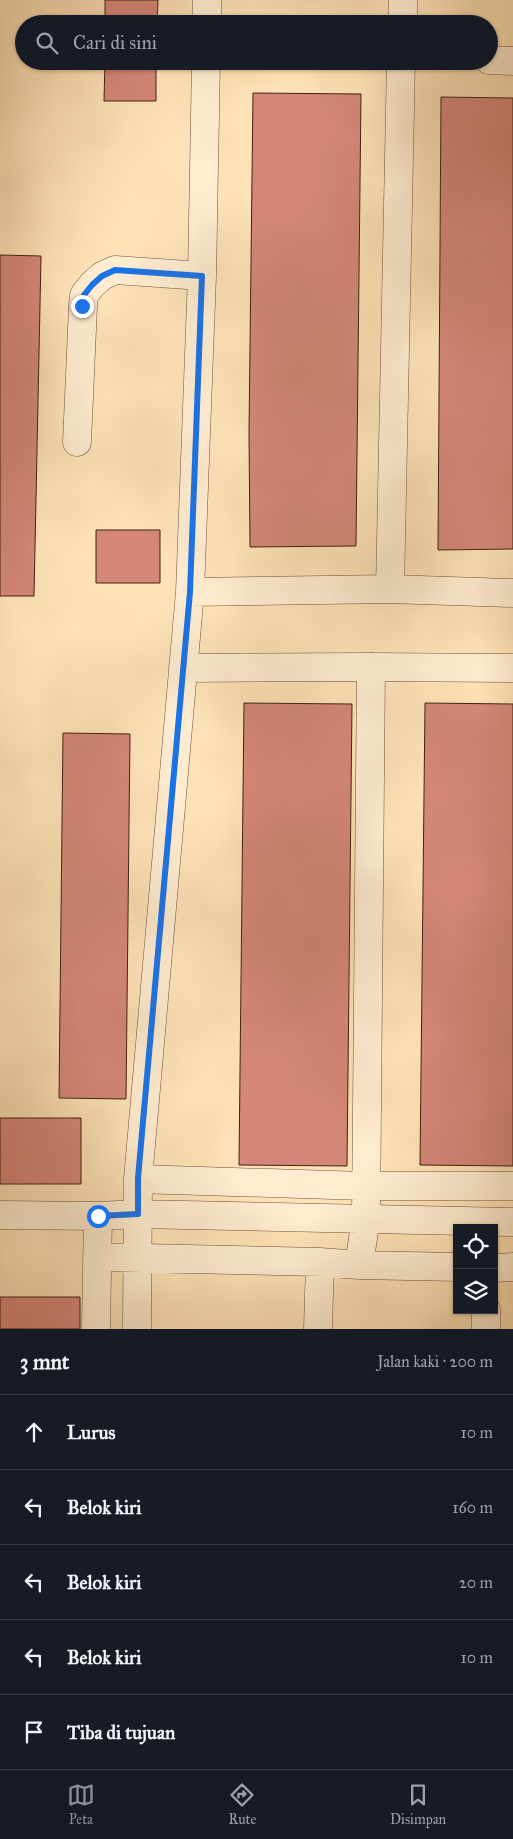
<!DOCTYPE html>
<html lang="id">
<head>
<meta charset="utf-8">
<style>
	:root { --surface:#171b24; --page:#20242c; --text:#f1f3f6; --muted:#9ea1a6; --line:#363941; --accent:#8c9099 }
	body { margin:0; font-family:"IM FELL Great Primer",serif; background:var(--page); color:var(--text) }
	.controls { position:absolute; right:15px; bottom:15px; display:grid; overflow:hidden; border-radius:0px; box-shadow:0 1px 4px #0004 }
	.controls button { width:45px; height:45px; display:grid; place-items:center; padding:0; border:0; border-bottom:1px solid var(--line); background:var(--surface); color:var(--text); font:25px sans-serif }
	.stop { position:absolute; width:15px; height:15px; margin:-11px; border:4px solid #1a73e8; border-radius:50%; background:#fff }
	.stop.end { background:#1a73e8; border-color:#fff; box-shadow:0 1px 5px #0008 }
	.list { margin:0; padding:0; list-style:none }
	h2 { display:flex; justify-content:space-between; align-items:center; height:65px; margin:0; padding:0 20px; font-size:21px }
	h2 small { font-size:16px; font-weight:400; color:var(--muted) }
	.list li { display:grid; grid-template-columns:32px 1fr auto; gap:15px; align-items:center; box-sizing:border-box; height:75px; padding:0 20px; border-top:1px solid var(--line) }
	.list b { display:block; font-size:19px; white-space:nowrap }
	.list em { font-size:16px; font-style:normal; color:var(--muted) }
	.icon { flex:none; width:28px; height:28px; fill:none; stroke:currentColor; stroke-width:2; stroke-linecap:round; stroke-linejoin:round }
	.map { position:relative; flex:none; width:513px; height:1329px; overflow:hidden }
	.search { position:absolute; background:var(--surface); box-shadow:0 1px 4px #0004; left:15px; right:15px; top:15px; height:55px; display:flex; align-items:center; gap:12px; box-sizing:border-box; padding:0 18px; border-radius:28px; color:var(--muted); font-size:19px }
	.sheet { height:440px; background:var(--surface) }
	nav { display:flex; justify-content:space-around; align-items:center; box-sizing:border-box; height:70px; border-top:1px solid var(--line); background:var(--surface); font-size:14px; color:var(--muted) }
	nav a { display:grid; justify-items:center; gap:2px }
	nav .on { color:var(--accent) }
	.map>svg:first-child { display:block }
</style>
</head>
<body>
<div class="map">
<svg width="513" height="1329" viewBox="0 0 513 1329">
	<rect width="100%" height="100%" fill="#fee2b7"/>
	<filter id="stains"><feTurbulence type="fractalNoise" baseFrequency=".004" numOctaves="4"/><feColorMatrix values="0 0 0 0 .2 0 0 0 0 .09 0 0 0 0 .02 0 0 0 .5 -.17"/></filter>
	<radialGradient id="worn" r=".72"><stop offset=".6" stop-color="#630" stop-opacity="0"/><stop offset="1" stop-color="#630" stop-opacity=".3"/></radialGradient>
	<path fill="#d48779" stroke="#412110" d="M 105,0 L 158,0 L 157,24 L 105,24 Z
		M 105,61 L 156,61 L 156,101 L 104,101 Z
		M 253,93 L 361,94 L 356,546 L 250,547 L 249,432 Z
		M 441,97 L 513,98 L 513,549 L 438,550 Z
		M 0,255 L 41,256 L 34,596 L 0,596 Z
		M 96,530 L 160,530 L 160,583 L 96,583 Z
		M 244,703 L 352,704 L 347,1166 L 239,1165 Z
		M 425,703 L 513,704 L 513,1166 L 420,1165 Z
		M 63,733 L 130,734 L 126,1099 L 59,1098 Z
		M 0,1118 L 81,1118 L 81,1184 L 0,1184 Z
		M 0,1297 L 80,1297 L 80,1329 L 0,1329 Z"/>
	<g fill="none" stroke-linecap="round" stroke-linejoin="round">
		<g stroke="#70513a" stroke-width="29">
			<path id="minor" d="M 207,24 L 207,0
				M 403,24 L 403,0
				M 489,60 L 513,61
				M 77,442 L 83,306 L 84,295 L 92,285 L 102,276 L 115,270 L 202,276
				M 390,589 L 401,61
				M 190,592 L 390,589 L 513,593
				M 183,668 L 371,667 L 513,668
				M 138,1179 L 365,1186 L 513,1186
				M 0,1215 L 98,1216 L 137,1214 L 513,1222
				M 97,1257 L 320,1262 L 359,1265 L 457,1267
				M 359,1265 L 366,1218 L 371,667
				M 494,1268 L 513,1267
				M 486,1310 L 486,1329
				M 96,1329 L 98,1216
				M 137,1329 L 138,1179 L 190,592 L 202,276 L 206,61
				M 318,1329 L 320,1262"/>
		</g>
		<use href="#minor" stroke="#feecd0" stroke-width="28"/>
	</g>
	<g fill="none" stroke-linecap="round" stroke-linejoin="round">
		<path stroke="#1a73e8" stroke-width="6" d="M 82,306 L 84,295 L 92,285 L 102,276 L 115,270 L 202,276 L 190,592 L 138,1178 L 138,1214 L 98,1216"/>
	</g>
	<rect width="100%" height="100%" filter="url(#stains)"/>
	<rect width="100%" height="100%" fill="url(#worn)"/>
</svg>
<div class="controls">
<button><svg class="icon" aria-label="locate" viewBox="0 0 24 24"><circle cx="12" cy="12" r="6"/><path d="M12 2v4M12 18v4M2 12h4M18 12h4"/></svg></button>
<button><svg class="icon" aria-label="layers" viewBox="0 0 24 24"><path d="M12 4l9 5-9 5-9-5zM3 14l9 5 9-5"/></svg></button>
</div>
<div class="stop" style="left:98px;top:1216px"></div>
<div class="stop end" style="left:82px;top:306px"></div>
<div class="search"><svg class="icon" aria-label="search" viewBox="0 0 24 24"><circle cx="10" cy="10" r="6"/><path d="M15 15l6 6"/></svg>Cari di sini</div>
</div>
<section class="sheet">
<h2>3 mnt<small>Jalan kaki · 200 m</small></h2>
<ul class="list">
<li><svg class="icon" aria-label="ahead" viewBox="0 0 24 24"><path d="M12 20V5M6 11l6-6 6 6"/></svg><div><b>Lurus</b></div><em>10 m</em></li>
<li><svg class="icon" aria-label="left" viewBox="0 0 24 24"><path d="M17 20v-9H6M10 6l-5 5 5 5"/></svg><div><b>Belok kiri</b></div><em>160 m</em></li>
<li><svg class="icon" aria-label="left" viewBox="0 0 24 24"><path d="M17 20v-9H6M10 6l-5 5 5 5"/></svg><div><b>Belok kiri</b></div><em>20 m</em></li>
<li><svg class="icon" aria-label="left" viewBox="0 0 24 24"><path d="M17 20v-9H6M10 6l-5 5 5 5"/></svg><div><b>Belok kiri</b></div><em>10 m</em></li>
<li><svg class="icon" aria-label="arrive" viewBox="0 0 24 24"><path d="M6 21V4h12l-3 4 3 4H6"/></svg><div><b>Tiba di tujuan</b></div></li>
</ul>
</section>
<nav>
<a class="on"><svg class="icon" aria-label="map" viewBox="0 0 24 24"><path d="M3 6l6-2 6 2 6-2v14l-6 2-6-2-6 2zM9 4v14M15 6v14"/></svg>Peta</a>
<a><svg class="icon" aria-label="directions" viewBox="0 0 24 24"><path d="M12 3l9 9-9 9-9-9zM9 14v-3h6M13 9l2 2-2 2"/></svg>Rute</a>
<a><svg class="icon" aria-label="saved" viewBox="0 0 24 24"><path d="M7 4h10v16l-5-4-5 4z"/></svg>Disimpan</a>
</nav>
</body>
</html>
